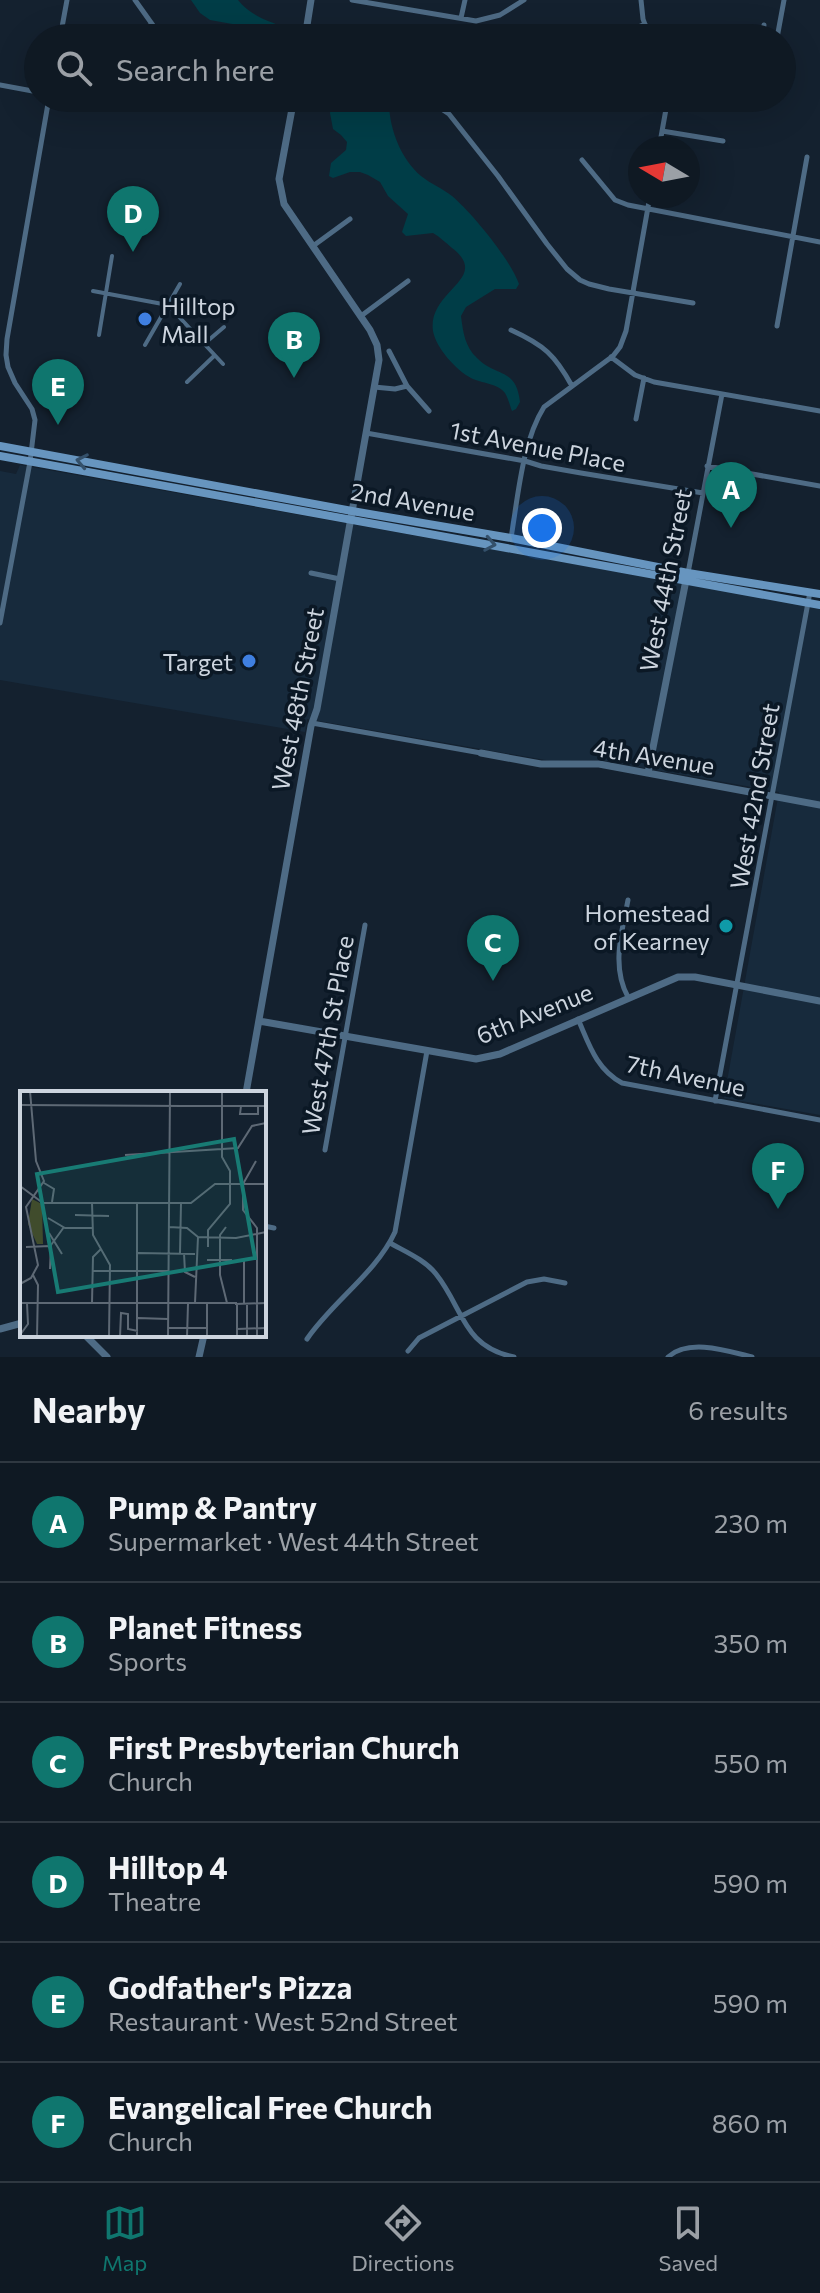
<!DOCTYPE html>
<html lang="en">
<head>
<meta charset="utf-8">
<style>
	:root { --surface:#0f1923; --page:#1d2630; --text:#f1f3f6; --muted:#9ba0a6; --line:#2f3841; --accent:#0f766e }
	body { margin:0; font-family:Commissioner,sans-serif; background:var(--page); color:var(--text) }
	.compass { position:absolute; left:628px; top:136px; width:72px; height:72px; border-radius:50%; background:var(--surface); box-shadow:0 8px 32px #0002; rotate:280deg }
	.you { position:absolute; left:542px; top:528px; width:28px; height:28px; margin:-20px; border:6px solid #fff; border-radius:50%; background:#1a73e8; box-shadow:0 0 0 12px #1a73e833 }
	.badge { display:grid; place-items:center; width:52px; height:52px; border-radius:50%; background:var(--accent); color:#fff; font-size:26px; font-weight:700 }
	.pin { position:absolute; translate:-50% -66px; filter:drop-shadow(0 2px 4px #0008) }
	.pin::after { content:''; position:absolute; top:42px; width:28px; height:24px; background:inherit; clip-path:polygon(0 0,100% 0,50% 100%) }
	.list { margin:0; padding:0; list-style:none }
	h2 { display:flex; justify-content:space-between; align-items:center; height:104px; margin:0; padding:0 32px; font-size:34px }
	h2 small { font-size:26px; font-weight:400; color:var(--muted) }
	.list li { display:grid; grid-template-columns:52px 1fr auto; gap:24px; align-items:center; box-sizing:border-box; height:120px; padding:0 32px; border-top:2px solid var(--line) }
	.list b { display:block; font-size:30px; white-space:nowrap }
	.list p { margin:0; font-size:26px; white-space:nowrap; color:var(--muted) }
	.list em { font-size:26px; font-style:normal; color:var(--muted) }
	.icon { flex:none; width:44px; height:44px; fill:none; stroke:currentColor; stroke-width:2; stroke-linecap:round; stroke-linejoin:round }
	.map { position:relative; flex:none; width:820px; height:1357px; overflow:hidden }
	.search { position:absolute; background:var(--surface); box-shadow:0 8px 32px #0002; left:24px; right:24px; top:24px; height:88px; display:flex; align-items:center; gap:20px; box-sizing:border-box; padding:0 28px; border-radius:44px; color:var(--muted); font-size:30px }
	.sheet { height:824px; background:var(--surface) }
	nav { display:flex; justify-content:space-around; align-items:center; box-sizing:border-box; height:112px; border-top:2px solid var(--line); background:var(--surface); font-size:22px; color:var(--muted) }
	nav a { display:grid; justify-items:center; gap:4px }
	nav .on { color:var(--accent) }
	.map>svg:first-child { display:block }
</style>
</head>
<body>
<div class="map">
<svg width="820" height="1357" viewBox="0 0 820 1357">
	<rect width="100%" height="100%" fill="#14212f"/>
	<path fill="#172a3c" d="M 20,465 L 820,608 L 820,1115 L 724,1098 L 779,792 L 600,760 L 551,761 L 307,719 L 305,732 L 0,680 L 0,471 L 16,474 Z"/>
	<path fill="#003d47" d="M 191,0 L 238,0 C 251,17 272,22 291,30 L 289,34 L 210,20 L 200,13 Z
		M 332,98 L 367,98 L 389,105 C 390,130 401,159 421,176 C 431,184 442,188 452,196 C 472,213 510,259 519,284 L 516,289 L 495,289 L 466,307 L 461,316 C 463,332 465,347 477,358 C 497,378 516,367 520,402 L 516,409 L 512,411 C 510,406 508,398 505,393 C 499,384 481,383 471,378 C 456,370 436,348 433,331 C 427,290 492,279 452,248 C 446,243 440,237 433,233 L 406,236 L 402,232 L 408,214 L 388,196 L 380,182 L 368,175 L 360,172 L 350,172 L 333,178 L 329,176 L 331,163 L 346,150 L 347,142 L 341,135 L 333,129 L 330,113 Z"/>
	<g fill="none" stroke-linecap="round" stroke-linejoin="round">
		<path stroke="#4e6b85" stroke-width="4" d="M 93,291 L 168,305 L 223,364
			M 99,335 L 112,256
			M 204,344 L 224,327
			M 145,345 L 180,284
			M 187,382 L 214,356"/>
		<path stroke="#4e6b85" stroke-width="5" d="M 135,0 L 162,38
			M 352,0 L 476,21 L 500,15 L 524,0
			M 641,0 L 643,19 L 650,38
			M 461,18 L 465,0
			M 60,38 L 67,0
			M 148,38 L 151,23
			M 614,38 L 645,24
			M 762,38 L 764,25
			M 777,38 L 784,0
			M 0,85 L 38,92
			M 72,98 C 97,102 123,110 147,98
			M 406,98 L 431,102 L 449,114 L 498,176 L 547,244 L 567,269 L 580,280 L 589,284 L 609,289 L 693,303
			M 662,131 L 723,141
			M 659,148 L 668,98
			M 582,160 L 615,200 L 628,205 L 820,242
			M 313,246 L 350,219
			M 361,316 L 408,281
			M 777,326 L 807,157
			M 511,330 C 544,345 555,355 572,386
			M 389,351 L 407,386 L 429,411
			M 611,357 L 635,375 L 654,382 L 820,411
			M 374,387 L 395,389 L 407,386
			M 636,419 L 644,378
			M 366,433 L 525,461 L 541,466 L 581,473 L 703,493
			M 707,466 L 820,486
			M 511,538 C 518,497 522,442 544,407 L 613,356 L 620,347 L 626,331 L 650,196
			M 311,573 L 340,579
			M 688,573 L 722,394
			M 0,623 L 30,462 L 35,420 L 32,409 L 15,383 L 8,367 L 6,355 L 7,339 L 49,98
			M 312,723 L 481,753
			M 628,900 C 622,932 611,966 628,997
			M 578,1019 C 589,1044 596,1069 622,1083 L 820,1120
			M 715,1101 L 810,592
			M 325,1150 L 365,925
			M 264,1226 L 274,1228
			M 390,1243 C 406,1252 425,1260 436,1274 C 464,1309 462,1346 514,1357
			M 307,1339 C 333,1301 376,1273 395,1232 L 427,1051
			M 408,1351 L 419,1338 L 527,1282 L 544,1279 L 565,1283
			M 668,1357 C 689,1338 728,1351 752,1357"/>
		<path stroke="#4e6b85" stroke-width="7" d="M 305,38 L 311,0
			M 481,753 L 541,764 L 599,764 L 820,805
			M 648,773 L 687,575
			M 259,1021 L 476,1059 L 500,1054 L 678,977 L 695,977 L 820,1001
			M 246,1093 L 311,726 L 317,709 L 379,360 L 377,345 L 370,330 L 284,204 L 279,179 L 294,98
			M 0,1329 L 22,1323
			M 85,1335 L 107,1357
			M 199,1357 L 204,1335"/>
		<path stroke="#6795bf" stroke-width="8" d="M 0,446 L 352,511 L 511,538 L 688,573 L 820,594
			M 0,456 L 820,605"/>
	</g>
	<defs><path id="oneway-chevron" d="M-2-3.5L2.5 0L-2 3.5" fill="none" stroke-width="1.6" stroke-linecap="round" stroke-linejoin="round" transform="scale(2)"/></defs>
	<g stroke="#34506a">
		<use href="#oneway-chevron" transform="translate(82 461) rotate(-169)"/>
		<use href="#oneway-chevron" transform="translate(490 544) rotate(10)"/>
	</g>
	<g fill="#3f7fe0" stroke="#0b1825" stroke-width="3">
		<circle cx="145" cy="319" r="8"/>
		<circle cx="249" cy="661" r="8"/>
	</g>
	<circle fill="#0f9aa8" stroke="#0b1825" stroke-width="3" cx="726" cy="926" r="8"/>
	<g text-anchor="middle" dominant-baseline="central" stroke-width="7" stroke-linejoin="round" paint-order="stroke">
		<g font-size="24" fill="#ccd4de" stroke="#0b1825" text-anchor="end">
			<text x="161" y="305" text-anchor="start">Hilltop<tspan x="161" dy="28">Mall</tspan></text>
			<text x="233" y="661">Target</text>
			<text x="710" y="912">Homestead<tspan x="710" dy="28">of Kearney</tspan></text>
		</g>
		<g font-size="24" fill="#ccd4de" stroke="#0b1825">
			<text transform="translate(538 446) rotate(11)">1st Avenue Place</text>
			<text transform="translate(413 501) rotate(10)">2nd Avenue</text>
			<text transform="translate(665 580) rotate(-79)">West 44th Street</text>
			<text transform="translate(297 699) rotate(-79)">West 48th Street</text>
			<text transform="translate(654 756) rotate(9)">4th Avenue</text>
			<text transform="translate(754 796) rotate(-80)">West 42nd Street</text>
			<text transform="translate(534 1013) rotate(-22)">6th Avenue</text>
			<text transform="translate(327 1035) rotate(-80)">West 47th St Place</text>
			<text transform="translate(686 1075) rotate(12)">7th Avenue</text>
		</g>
	</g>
	<g transform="translate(20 1091)">
		<rect width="246" height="246" fill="#14212f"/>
		<path d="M 12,108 L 22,113 L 23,153 L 17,153 L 8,133 Z" fill="#404c2c"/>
		<path fill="none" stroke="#5e6975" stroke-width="2" d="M 0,14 L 163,15M 162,15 L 246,15M 221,15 L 220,23 L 238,23 L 238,15M 105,64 L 218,57 L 232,35 L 246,32M 236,70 L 223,93 L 223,119 L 237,137 L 237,246M 24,92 L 34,98 L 32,111M 0,95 L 23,112 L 171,112 L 195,93 L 246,93M 72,112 L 73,144 L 90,174 L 89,246M 117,112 L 117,246M 55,124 L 89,125M 28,127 L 45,137 L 73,137M 149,136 L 167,137 L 178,146M 206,136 L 200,144 L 200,184 L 207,212M 29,142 L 42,163M 178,146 L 216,147 L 246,141M 6,156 L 30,155M 188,156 L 188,139 L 210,113 L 210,80 L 202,66 L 202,1M 118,162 L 175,163M 160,162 L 161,112M 164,162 L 165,181 L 175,186M 187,169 L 212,169M 30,178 L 31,154 L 44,136M 73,180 L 149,180M 13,184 L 18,194 L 17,246M 0,193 L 11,187 L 18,174 L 6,116 L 24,90 L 16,70 L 10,0M 0,212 L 217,212M 72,212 L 73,166 L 81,158M 175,212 L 178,146M 224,212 L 224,169M 215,213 L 246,212M 118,227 L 148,228M 148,237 L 187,237M 217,238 L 246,237M 0,244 L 8,233 L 7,212M 100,246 L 101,222 L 108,223 L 108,238 L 118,240M 148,246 L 150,0M 167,246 L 168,213M 187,246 L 187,211M 217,246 L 217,212M 227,246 L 227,212"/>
		<path fill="#187b74" fill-opacity="0.15" stroke="#187b74" stroke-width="4" d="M 214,48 L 235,167 L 38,201 L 17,83 Z"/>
		<rect width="246" height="246" fill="none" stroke="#ccd4de" stroke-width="4"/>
	</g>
</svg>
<svg class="compass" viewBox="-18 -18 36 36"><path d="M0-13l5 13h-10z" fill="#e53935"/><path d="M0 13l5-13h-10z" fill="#9ba0a6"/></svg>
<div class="you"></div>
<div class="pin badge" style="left:731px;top:528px">A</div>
<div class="pin badge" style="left:294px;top:378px">B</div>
<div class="pin badge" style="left:493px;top:981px">C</div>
<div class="pin badge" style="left:133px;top:252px">D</div>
<div class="pin badge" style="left:58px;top:425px">E</div>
<div class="pin badge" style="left:778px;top:1209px">F</div>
<div class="search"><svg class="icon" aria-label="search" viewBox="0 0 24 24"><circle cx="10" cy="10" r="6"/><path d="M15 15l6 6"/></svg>Search here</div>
</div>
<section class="sheet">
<h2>Nearby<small>6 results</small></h2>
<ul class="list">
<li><span class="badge">A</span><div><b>Pump &amp; Pantry</b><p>Supermarket · West 44th Street</p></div><em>230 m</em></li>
<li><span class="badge">B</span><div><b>Planet Fitness</b><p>Sports</p></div><em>350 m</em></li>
<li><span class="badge">C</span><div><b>First Presbyterian Church</b><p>Church</p></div><em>550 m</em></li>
<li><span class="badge">D</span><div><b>Hilltop 4</b><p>Theatre</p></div><em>590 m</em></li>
<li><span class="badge">E</span><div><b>Godfather's Pizza</b><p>Restaurant · West 52nd Street</p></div><em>590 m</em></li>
<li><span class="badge">F</span><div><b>Evangelical Free Church</b><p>Church</p></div><em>860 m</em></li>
</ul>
</section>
<nav>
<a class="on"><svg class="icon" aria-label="map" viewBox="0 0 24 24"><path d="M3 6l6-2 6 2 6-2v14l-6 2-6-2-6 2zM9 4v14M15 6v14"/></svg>Map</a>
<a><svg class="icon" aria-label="directions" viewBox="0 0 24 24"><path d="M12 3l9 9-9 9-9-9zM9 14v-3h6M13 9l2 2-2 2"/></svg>Directions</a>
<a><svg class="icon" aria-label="saved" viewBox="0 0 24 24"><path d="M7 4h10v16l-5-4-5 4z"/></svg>Saved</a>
</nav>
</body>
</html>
